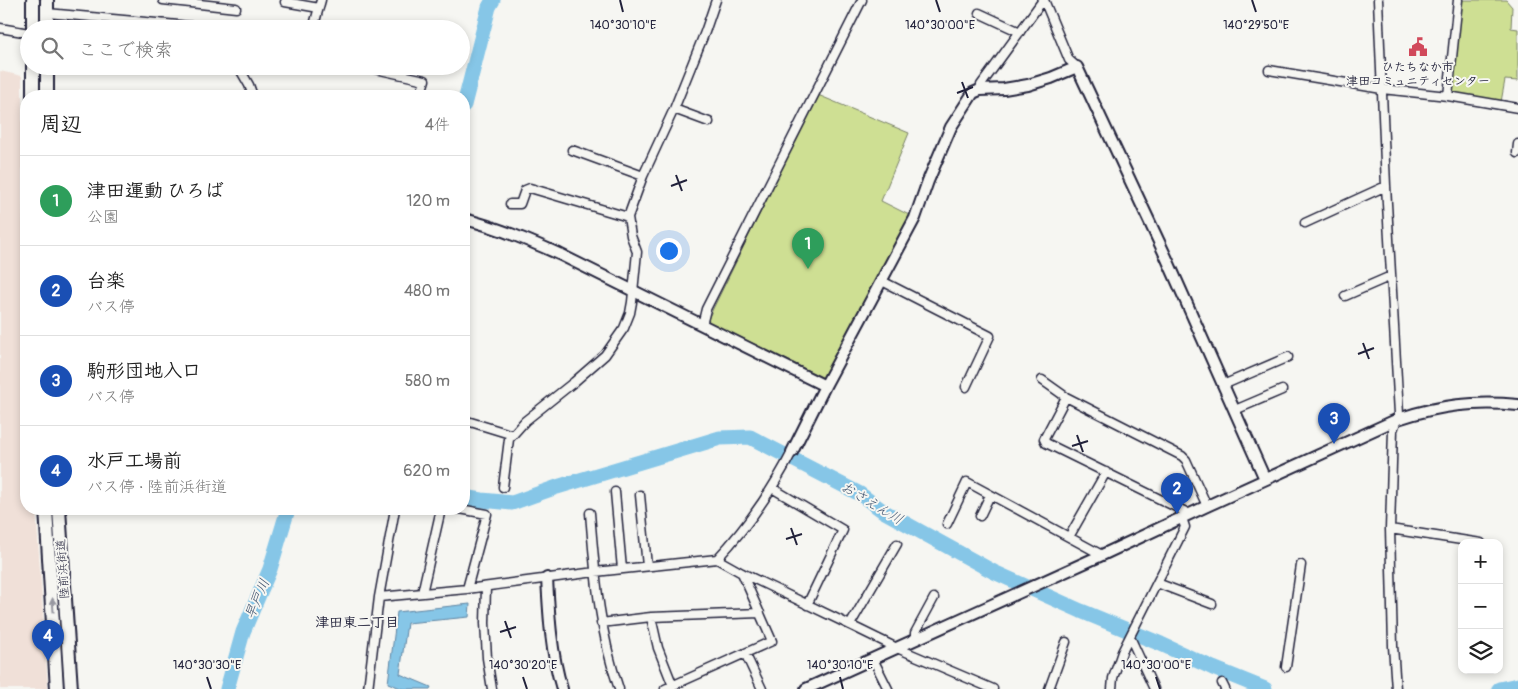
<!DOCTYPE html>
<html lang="ja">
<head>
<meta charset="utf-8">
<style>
	:root { --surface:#fff; --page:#f2f2f2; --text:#222; --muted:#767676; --line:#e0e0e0; --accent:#d1495b }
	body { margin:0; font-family:Pangolin,"Klee One",sans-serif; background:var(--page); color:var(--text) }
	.controls { position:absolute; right:15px; bottom:15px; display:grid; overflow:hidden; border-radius:10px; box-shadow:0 2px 8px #0003 }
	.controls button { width:45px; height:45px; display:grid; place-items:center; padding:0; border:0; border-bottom:1px solid var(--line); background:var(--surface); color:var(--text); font:25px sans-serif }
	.you { position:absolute; left:668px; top:250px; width:18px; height:18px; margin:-12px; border:4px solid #fff; border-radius:50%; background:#1a73e8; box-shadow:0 0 0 8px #1a73e833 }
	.badge { display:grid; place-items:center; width:32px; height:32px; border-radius:50%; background:var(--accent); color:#fff; font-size:16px; font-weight:700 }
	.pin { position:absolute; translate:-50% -41px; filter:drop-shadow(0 1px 2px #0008) }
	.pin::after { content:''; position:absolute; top:26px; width:18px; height:15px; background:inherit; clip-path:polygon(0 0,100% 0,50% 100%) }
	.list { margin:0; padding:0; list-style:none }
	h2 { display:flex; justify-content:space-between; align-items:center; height:65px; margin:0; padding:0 20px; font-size:21px }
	h2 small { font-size:16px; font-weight:400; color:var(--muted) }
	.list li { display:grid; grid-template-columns:32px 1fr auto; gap:15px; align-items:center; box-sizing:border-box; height:90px; padding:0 20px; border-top:1px solid var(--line) }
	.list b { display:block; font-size:19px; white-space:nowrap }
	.list p { margin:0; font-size:16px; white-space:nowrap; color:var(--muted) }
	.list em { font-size:16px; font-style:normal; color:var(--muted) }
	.icon { flex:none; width:28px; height:28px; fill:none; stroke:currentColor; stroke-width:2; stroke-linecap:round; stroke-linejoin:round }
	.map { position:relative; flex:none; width:1518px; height:689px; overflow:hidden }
	.search { position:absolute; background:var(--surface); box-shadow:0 2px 8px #0003; left:20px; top:20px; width:450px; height:55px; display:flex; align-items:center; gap:12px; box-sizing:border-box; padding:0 18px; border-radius:28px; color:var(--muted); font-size:19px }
	.panel { position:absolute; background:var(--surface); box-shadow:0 2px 8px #0003; left:20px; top:90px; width:450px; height:425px; border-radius:20px }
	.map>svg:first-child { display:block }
</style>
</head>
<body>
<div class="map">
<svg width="1518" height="689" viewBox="0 0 1518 689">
	<rect width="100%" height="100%" fill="#f6f6f2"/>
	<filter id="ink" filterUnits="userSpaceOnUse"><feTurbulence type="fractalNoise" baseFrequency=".02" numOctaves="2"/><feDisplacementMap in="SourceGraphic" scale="10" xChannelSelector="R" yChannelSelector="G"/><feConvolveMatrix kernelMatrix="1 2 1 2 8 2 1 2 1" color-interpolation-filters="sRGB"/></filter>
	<g filter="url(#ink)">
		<path fill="#f0e0d8" d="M 0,71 L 22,76 L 22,200 L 26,297 L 26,509 L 36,509 L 48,689 L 0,689 Z"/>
		<path fill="#cedf93" stroke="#788067" d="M 1461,0 L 1506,0 L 1512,7 L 1511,28 L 1518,29 L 1518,81 L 1505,80 L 1501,102 L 1451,96 Z
			M 818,95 L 909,133 L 881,201 L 911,216 L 824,378 L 707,321 Z"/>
		<path fill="#86c6e7" stroke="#5e84a2" d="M 470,604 L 469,617 L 407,623 L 400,674 L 431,687 L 430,689 L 403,689 L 388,683 L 397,612 Z"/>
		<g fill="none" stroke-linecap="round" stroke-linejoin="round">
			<path stroke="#86c6e7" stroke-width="15" d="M 464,105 L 489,7 L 493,0
				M 464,497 L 482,500 L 512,503 L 557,487 L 720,438 L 750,437 L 860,494 L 883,511 L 994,572 L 1081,611 L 1161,644 L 1213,668 L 1265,689
				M 227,689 L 243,632 L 270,569 L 288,509
				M 1499,689 L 1518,685"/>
			<g stroke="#22223b" stroke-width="11">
				<path id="minor" d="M 163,0 L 236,8
					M 1044,0 L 1069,60 L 1077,67
					M 1378,0 L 1386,186 L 1399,414 L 1393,430 L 1390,529 L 1393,646 L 1396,689
					M 285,2 L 319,8
					M 47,13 L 222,29
					M 979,13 L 1020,32
					M 0,28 L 29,33
					M 313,29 L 321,0
					M 238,66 L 249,85 L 253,96
					M 362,66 L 425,80 L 420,96
					M 1269,70 L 1382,89 L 1448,96 L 1518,108
					M 980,90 L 981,85 L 1043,0
					M 1448,96 L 1458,0
					M 674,109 L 709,122
					M 572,150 L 643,176
					M 1517,153 L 1518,144
					M 510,204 L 520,204 L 525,190 L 530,188 L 628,217
					M 1305,223 L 1386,186
					M 882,281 L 990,336 L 966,387
					M 1345,296 L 1391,276
					M 702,325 L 706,309 L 862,0
					M 1042,380 L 1066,397 L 1182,456 L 1186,460 L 1207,506
					M 1223,385 L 1288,357
					M 1066,397 L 1044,439 L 1046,443 L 1184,511 L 1188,515
					M 1235,410 L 1282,390
					M 464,420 L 513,435
					M 503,487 L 509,439 L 525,421 L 574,382 L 605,355 L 624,328 L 630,313 L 632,302 L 637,252 L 631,236 L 628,217 L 643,176 L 674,109 L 705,32 L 716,0
					M 772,488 L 843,530 L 807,605
					M 615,492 L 622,569
					M 640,495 L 647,566
					M 460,509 L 487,514 L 467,589
					M 590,513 C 595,573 599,632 619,689
					M 980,516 L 990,495
					M 947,524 L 967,482 L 1102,555
					M 1390,529 L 1481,543
					M 1069,537 L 1106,472
					M 717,559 C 747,527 772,491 792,452
					M 1157,583 L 1212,604
					M 486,587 L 485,623 L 487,658 L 492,689
					M 422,593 L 441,509
					M 379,597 L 467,589 L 595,572 L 717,559 L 742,573 L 850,625 L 897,648 L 993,689
					M 651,617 L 658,648 L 673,686
					M 601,623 L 651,617 L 760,613
					M 850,625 L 897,544
					M 1130,637 L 1154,689
					M 916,638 L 915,633 L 934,598
					M 745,653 L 762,689
					M 873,659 L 888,689
					M 1286,667 L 1301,565
					M 1222,683 L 1225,689
					M 368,689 L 379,597 L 395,509
					M 665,689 L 772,641 L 742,573
					M 1049,689 L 1066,642
					M 1112,689 L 1113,678 L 1122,652 L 1185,527 L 1182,518"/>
			</g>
			<g stroke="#22223b" stroke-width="14">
				<path id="tertiary" d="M 464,219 C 497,227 528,240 559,254 L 825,386
					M 792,452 L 825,386 L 915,218 L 928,181 L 945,141 L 951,127 L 973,93 L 980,90 L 1004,89 L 1028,85 L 1051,78 L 1077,67 L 1167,259 L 1265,479
					M 547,578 C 549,616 551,653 562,689
					M 806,689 L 1102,555 L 1207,506 L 1398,419 C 1439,405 1475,401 1518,405"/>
			</g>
			<g stroke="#22223b" stroke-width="16">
				<path id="trunk" d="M 33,29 L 33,0
					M 47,29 L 47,0
					M 33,66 L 33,96
					M 47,66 L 47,96
					M 46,509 L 57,689
					M 59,509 L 71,689"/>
			</g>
			<use href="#minor" stroke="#f6f6f2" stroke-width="8"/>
			<use href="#tertiary" stroke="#f6f6f2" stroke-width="10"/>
			<use href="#trunk" stroke="#f6f6f2" stroke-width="12"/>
		</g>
		<defs><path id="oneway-solid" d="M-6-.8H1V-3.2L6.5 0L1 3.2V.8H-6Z" transform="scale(1.25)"/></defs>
		<use fill="#9797a0" href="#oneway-solid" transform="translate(53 605) rotate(-94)"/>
	</g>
	<path fill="none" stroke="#22223b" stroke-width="2" d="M 620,0 L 623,12M 936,0 L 940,12M 1252,0 L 1256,12M 962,82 L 968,98M 957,93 L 973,87M 676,175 L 682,191M 671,186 L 687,180M 1363,343 L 1369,359M 1358,354 L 1374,348M 1077,435 L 1083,452M 1072,446 L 1088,441M 791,528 L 797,545M 786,539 L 802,534M 505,621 L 511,638M 500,632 L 516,627M 207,677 L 211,689M 523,677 L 527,689M 840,677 L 843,689M 1156,677 L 1160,689"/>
	<defs>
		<g id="civic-bare" transform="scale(1.5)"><path d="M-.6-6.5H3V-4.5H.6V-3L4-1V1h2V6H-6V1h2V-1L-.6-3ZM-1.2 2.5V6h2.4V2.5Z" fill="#d1495b" stroke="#f6f6f2" stroke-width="2.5" paint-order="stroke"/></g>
	</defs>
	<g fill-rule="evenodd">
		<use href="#civic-bare" x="1418" y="47"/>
	</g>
	<g text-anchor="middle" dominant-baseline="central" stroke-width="4" stroke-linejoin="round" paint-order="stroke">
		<g font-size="12" font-weight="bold" fill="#22223b" stroke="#f6f6f2">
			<text x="1418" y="67">ひたちなか市<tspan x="1418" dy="14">津田コミュニティセンター</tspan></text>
		</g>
		<g font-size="12" fill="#22223b" stroke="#f6f6f2">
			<text transform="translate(63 569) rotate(-94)">陸前浜街道</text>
		</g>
		<g font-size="14" font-style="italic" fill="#40536f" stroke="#f6f6f2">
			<text transform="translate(872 503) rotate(31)">おさえん川</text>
			<text transform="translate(257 599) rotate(-67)">早戸川</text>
		</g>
		<g font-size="14" font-weight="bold" fill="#22223b" stroke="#f6f6f2">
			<text x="357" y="622">津田東二丁目</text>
		</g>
	</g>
	<g font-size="12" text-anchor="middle" fill="#22223b" stroke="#f6f6f2" stroke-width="4" stroke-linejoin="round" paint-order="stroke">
		<text x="623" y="29">140°30'10"E</text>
		<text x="940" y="29">140°30'00"E</text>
		<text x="1256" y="29">140°29'50"E</text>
		<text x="207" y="669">140°30'30"E</text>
		<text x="523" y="669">140°30'20"E</text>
		<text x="840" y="669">140°30'10"E</text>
		<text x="1156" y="669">140°30'00"E</text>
	</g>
</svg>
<div class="controls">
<button>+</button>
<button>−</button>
<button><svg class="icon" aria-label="layers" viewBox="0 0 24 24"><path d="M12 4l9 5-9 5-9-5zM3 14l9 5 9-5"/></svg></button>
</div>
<div class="you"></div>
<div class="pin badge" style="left:808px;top:269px;background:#2e9e5b">1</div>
<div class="pin badge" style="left:1177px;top:514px;background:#1a4fb4">2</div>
<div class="pin badge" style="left:1334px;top:444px;background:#1a4fb4">3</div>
<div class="pin badge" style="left:48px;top:661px;background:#1a4fb4">4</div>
<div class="search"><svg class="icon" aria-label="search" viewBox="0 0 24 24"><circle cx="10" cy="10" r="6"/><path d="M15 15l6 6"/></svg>ここで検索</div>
<section class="panel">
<h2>周辺<small>4件</small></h2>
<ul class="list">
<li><span class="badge" style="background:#2e9e5b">1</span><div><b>津田運動 ひろば</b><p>公園</p></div><em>120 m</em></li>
<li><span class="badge" style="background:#1a4fb4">2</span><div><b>台楽</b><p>バス停</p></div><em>480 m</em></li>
<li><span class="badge" style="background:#1a4fb4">3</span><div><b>駒形団地入口</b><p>バス停</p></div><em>580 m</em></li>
<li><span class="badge" style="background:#1a4fb4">4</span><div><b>水戸工場前</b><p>バス停 · 陸前浜街道</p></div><em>620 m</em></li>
</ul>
</section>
</div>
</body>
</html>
